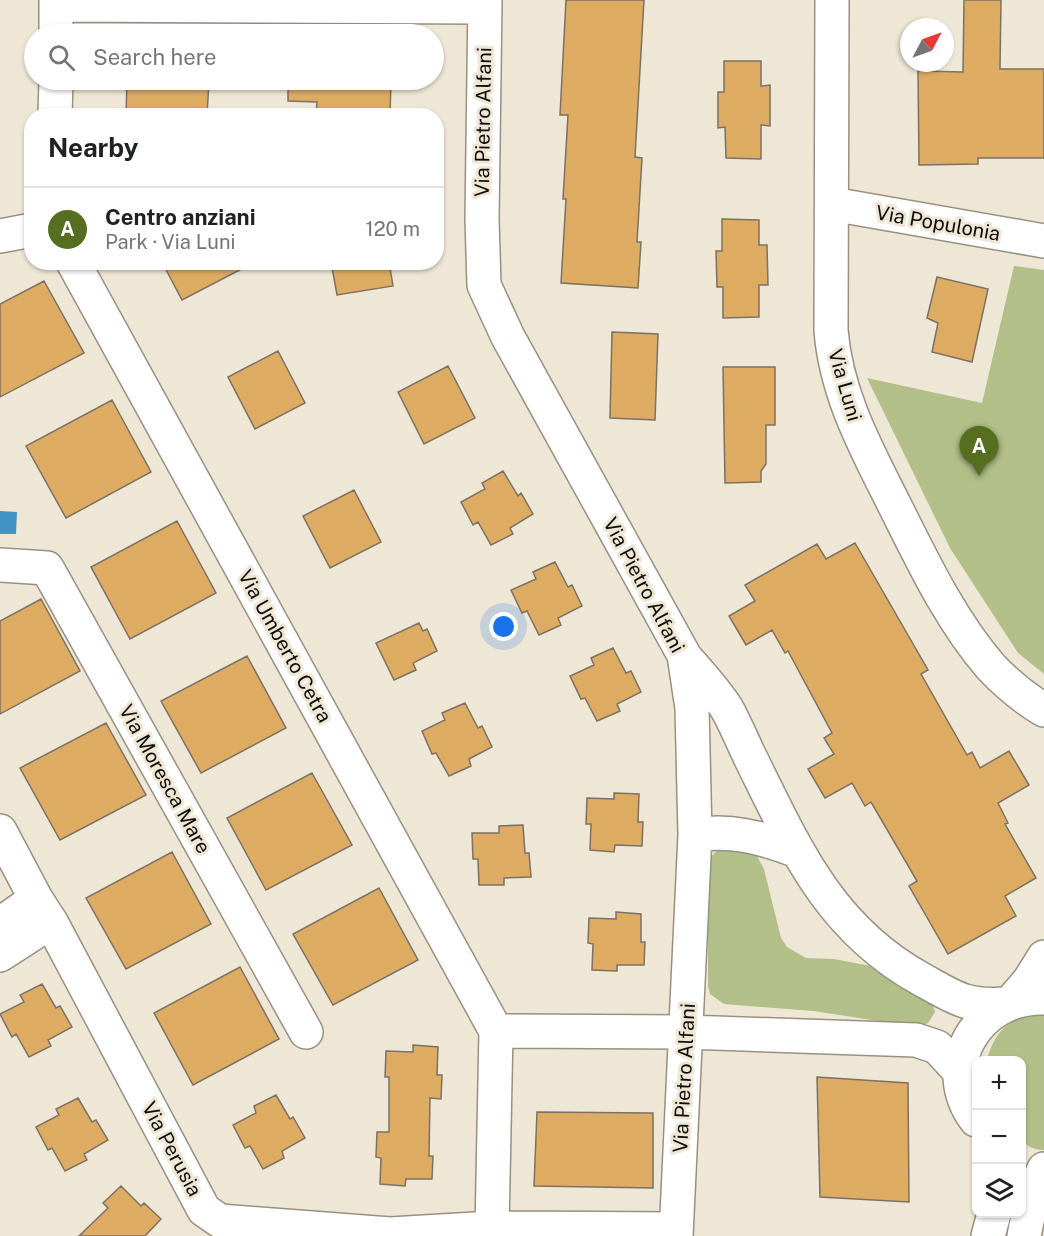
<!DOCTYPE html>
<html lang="en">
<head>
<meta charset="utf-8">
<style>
	:root { --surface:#fff; --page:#f2f2f2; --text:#202124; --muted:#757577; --line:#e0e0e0; --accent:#556e1f }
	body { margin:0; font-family:"Public Sans",sans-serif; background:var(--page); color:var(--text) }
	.controls { position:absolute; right:18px; bottom:18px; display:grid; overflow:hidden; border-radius:12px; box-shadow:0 2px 4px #0004 }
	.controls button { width:54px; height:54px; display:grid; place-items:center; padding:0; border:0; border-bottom:2px solid var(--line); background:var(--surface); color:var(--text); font:30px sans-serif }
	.compass { position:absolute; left:900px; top:18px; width:54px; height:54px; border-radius:50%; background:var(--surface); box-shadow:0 2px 4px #0004; rotate:49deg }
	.you { position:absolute; left:504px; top:627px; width:21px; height:21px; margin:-15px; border:4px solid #fff; border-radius:50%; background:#1a73e8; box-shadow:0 0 0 9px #1a73e833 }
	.badge { display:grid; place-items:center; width:39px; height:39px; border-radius:50%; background:var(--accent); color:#fff; font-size:20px; font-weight:700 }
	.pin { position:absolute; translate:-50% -50px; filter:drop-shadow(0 2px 3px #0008) }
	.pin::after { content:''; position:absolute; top:32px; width:21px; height:18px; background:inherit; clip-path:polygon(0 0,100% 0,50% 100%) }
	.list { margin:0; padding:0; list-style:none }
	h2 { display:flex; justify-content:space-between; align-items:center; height:78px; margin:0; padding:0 24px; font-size:26px }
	h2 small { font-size:20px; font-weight:400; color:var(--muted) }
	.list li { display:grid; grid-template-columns:39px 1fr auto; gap:18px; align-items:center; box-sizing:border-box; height:84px; padding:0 24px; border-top:2px solid var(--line) }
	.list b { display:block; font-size:22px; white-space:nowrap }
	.list p { margin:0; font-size:20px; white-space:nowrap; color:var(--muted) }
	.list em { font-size:20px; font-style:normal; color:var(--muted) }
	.icon { flex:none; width:33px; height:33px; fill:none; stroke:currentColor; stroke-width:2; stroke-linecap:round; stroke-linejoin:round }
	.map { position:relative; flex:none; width:1044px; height:1236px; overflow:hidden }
	.search { position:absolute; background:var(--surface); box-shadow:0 2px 4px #0004; left:24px; top:24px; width:420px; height:66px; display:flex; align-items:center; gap:15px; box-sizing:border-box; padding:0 21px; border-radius:33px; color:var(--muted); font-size:22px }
	.panel { position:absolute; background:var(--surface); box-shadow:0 2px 4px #0004; left:24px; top:108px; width:420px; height:162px; border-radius:24px }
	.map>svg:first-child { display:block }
</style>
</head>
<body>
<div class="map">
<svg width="1044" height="1236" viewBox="0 0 1044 1236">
	<rect width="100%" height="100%" fill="#efe7d6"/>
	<path fill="#b3bf89" d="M 1014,266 L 1044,270 L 1044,674 L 1018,653 L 950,548 L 867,378 L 982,403 Z
		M 721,846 L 756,854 L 764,869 L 781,938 L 787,947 L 806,958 L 834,959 L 876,967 L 930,998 L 935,1012 L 928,1023 L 918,1027 L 813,1011 L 724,1004 L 710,994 L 708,986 L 708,872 L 711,857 Z
		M 1044,1006 L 1044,1150 C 1034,1150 1029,1147 1022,1141 L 1022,1060 L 987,1060 C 997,1024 1012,1021 1044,1006 Z"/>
	<path fill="#4293c5" d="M 0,511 L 17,512 L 16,534 L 0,534 Z"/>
	<path fill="#deab63" stroke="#7b7164" stroke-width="1.5" d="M 566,0 L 644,0 L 635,157 L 642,158 L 637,242 L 641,242 L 638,288 L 561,283 L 566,199 L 563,199 L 568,115 L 560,115 Z
		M 964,0 L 1001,0 L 1000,69 L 1044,69 L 1044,158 L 978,158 L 978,164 L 919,165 L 918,71 L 963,72 Z
		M 724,61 L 761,61 L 761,86 L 770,85 L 770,126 L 761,125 L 761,159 L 726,158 L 725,127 L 718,128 L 718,92 L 724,92 Z
		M 127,80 L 209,80 L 207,116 L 126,116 Z
		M 288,80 L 391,80 L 390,116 L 316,116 L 317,102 L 288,101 Z
		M 722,219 L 759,220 L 759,245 L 767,245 L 768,285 L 759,285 L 759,317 L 723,318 L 723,287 L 717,287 L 716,251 L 722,251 Z
		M 162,262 L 255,262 L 182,300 Z
		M 331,262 L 389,262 L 393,286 L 337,295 Z
		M 937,277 L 988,289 L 972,362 L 932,352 L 938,323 L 927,318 Z
		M 44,281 L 84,353 L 0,397 L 0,304 Z
		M 612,332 L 658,334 L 655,420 L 610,418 Z
		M 278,351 L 305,403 L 255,429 L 228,377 Z
		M 448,366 L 475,418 L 424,444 L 398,392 Z
		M 723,367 L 775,367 L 775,425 L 766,425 L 766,464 L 761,471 L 761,482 L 725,483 Z
		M 112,400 L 151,472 L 66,518 L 26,446 Z
		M 503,471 L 518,496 L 521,493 L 533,514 L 510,528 L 513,534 L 491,545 L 478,522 L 473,525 L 461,502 L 485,489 L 482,483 Z
		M 354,490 L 381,542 L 330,568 L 303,516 Z
		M 177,521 L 216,593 L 130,639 L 91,567 Z
		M 855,543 L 928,670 L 921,674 L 967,755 L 972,752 L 980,768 L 1009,751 L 1029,785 L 998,803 L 1008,823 L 1005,824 L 1036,878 L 1005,896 L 1016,916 L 948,954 L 909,886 L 917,881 L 871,802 L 865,806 L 852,783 L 825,798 L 808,769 L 834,754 L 824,738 L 832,733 L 788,651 L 785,653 L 772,630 L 746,645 L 729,616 L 755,601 L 745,585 L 817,544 L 826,559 Z
		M 555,562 L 568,587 L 572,585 L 582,606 L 558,618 L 561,625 L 539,635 L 527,611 L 522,613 L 511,590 L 536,579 L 533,572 Z
		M 41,599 L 80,671 L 0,714 L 0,621 Z
		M 419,623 L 423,631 L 427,629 L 437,651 L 413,663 L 416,670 L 394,680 L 376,643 Z
		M 613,648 L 626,673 L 631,671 L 641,692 L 617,704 L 620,711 L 597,721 L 585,698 L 581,699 L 570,676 L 594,665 L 591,658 Z
		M 247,656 L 286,728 L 201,773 L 161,701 Z
		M 465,703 L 478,728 L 482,726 L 492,747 L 469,759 L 471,766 L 449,776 L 436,753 L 432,754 L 422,731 L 445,720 L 442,713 Z
		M 106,723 L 146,795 L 60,840 L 20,768 Z
		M 312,773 L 352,845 L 266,890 L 227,818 Z
		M 614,793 L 639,794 L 638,822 L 643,822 L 642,846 L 615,845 L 614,852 L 590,850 L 591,824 L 586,824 L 587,798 L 614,799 Z
		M 523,825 L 525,853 L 529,853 L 531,877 L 504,878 L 504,885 L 479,885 L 478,859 L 473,859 L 472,833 L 499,833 L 499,826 Z
		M 172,852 L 211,924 L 126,969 L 86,898 Z
		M 379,888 L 418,960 L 333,1005 L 293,934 Z
		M 616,912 L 641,914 L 641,942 L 645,942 L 644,965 L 617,965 L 617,971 L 592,970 L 593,944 L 588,943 L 589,918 L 616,919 Z
		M 240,967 L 279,1039 L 193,1085 L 154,1013 Z
		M 42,984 L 56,1008 L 60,1006 L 72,1027 L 48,1040 L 51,1046 L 29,1057 L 16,1034 L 12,1037 L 0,1014 L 24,1002 L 20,995 Z
		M 413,1045 L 438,1047 L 437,1075 L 442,1075 L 441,1099 L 430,1098 L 429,1156 L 433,1156 L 432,1179 L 406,1179 L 405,1186 L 380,1184 L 381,1158 L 376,1157 L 377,1132 L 389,1132 L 389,1077 L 385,1077 L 386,1051 L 413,1052 Z
		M 817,1077 L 908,1083 L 909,1202 L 820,1197 Z
		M 276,1095 L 290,1119 L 293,1117 L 305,1138 L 282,1151 L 284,1158 L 263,1169 L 250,1146 L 245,1148 L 233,1125 L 256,1113 L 254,1106 Z
		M 78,1098 L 92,1122 L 96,1120 L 108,1140 L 84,1154 L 87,1160 L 65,1171 L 52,1148 L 48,1150 L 36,1127 L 59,1115 L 56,1109 Z
		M 537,1112 L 653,1113 L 653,1188 L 534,1186 Z
		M 121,1186 L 141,1206 L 144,1203 L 161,1219 L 145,1236 L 79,1236 L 108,1208 L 103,1203 Z"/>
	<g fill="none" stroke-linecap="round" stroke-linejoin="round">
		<g stroke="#999081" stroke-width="36">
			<path id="minor" d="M 485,0 L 482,219 L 484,285 L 508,337 L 684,655 L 692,708 L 695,835 L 676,1236
				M 832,0 L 831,330 C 836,395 867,450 896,508 C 923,562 951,621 991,667 C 1007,684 1024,698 1044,710
				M 56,5 L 485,7
				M 56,34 L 56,0
				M 55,116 L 56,80
				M 832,204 L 1044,241
				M 0,236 L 32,230
				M 73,262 L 496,1031 L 492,1228 L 676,1229
				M 0,565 L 47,568 L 306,1032
				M 684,656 C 699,673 715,690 727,709 C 736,725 743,743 751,759 C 795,848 829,928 921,979 C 955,998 966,1007 1006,1004
				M 0,831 L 36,899 L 51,922 L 204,1210 L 220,1221 L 390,1234 L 492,1228
				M 695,835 C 731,829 763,838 797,851
				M 0,924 L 36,899
				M 0,955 L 51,922
				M 1011,1002 L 1029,981 L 1044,957
				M 496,1031 L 687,1032 L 916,1040 L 937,1047 L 961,1073
				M 976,1120 C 935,1066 978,996 1044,998
				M 988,1236 L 994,1214
				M 1024,1236 L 1032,1196 L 1044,1169"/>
		</g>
		<use href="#minor" stroke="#fff" stroke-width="33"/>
	</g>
	<g text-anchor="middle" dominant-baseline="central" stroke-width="6" stroke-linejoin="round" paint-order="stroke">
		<g font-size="20" fill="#0f0c07" stroke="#efe7d6">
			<text transform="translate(483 122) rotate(-89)">Via Pietro Alfani</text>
			<text transform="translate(938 223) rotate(10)">Via Populonia</text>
			<text transform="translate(845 385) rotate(74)">Via Luni</text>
			<text transform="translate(644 585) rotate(62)">Via Pietro Alfani</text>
			<text transform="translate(285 646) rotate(61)">Via Umberto Cetra</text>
			<text transform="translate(165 779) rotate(61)">Via Moresca Mare</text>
			<text transform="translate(684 1078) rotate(-87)">Via Pietro Alfani</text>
			<text transform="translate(172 1149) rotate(62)">Via Perusia</text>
		</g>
	</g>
</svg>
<div class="controls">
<button>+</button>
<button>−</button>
<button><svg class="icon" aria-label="layers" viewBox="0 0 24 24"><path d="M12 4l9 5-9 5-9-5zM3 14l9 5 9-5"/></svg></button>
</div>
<svg class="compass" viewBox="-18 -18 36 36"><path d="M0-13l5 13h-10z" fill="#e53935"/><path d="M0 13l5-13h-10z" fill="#757577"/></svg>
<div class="you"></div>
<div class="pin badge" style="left:979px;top:476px">A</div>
<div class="search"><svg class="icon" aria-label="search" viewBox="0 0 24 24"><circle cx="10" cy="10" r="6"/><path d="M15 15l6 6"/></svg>Search here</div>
<section class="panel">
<h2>Nearby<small></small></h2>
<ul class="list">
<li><span class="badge">A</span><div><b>Centro anziani</b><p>Park · Via Luni</p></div><em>120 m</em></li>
</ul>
</section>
</div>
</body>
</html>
